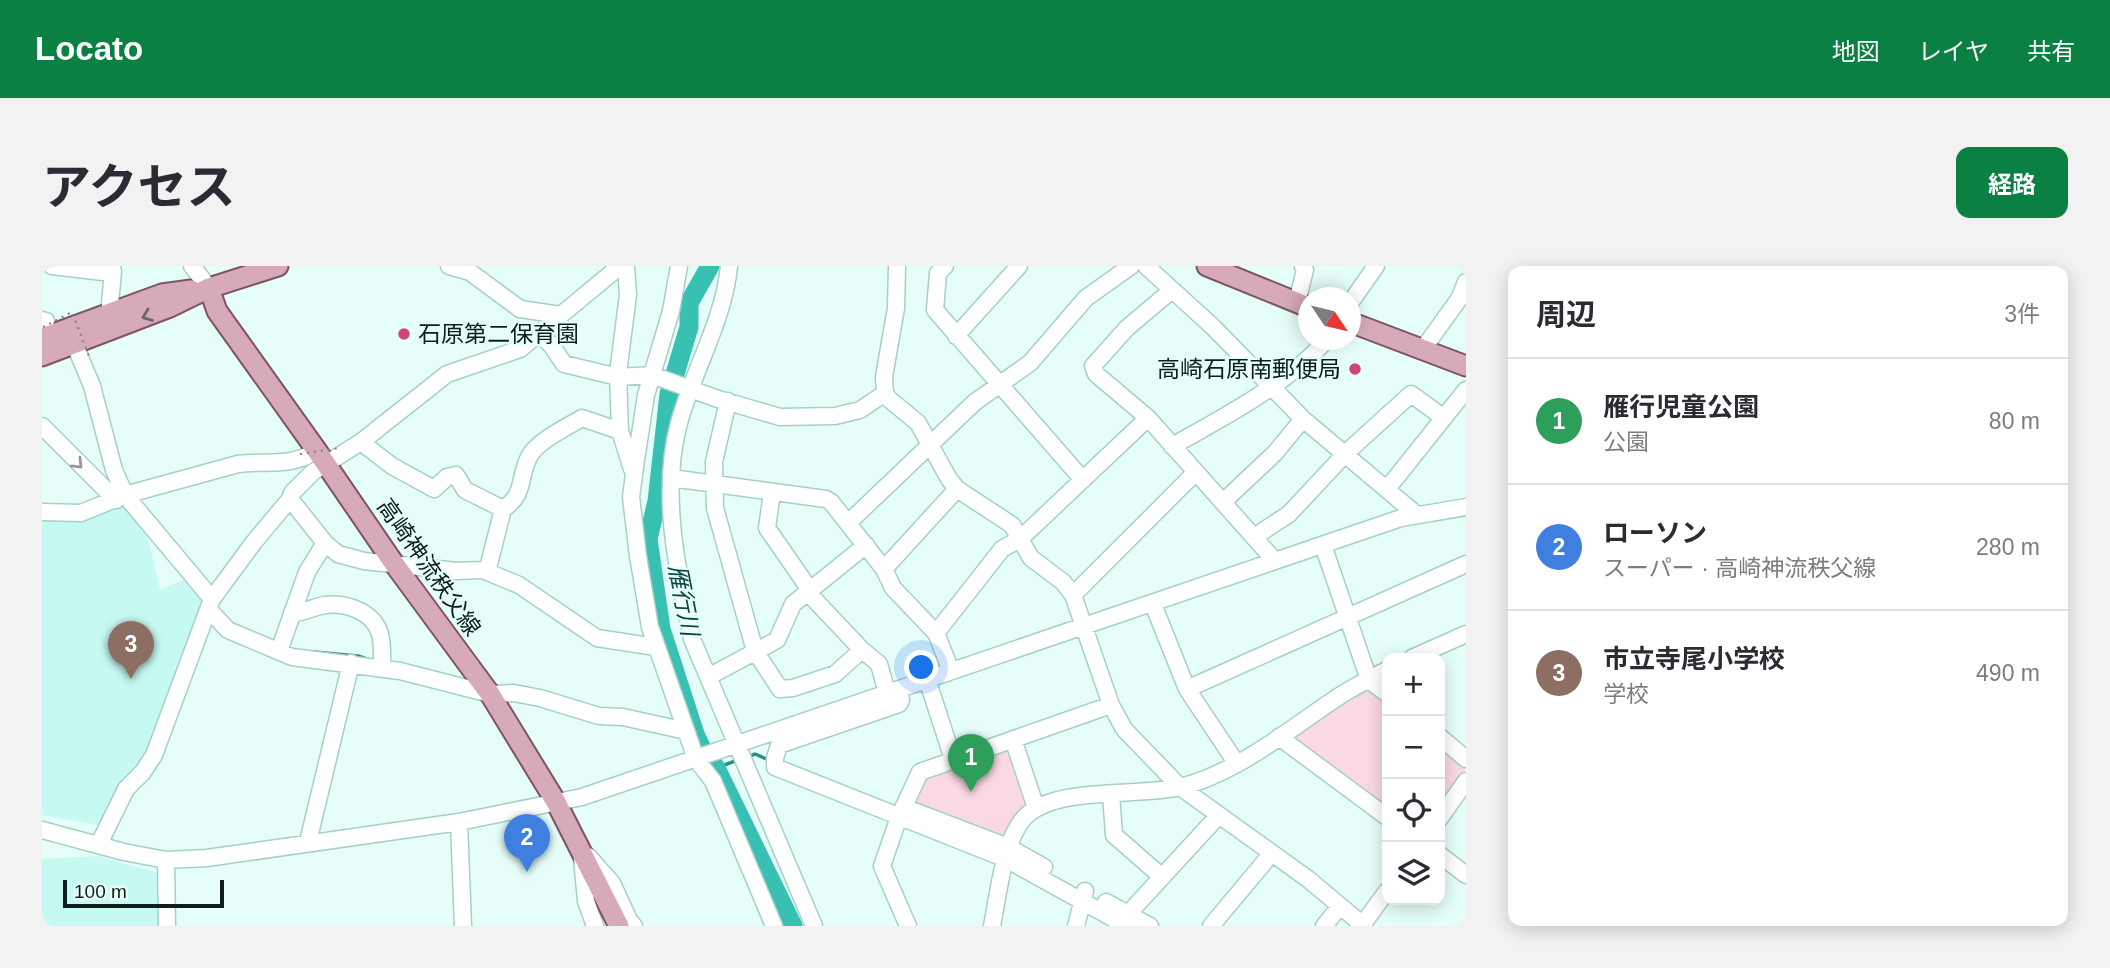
<!DOCTYPE html>
<html lang="ja">
<head>
<meta charset="utf-8">
<style>
	:root { --surface:#fff; --page:#f2f2f3; --text:#2b2b33; --muted:#7c7c81; --line:#e1e1e2; --accent:#0b8043 }
	body { margin:0; font-family:Arial,"Noto Sans JP",sans-serif; background:var(--page); color:var(--text) }
	.controls { position:absolute; right:21px; bottom:21px; display:grid; overflow:hidden; border-radius:14px; box-shadow:0 4px 18px #0003 }
	.controls button { width:63px; height:63px; display:grid; place-items:center; padding:0; border:0; border-bottom:2px solid var(--line); background:var(--surface); color:var(--text); font:35px sans-serif }
	.compass { position:absolute; left:1256px; top:21px; width:63px; height:63px; border-radius:50%; background:var(--surface); box-shadow:0 4px 18px #0003; rotate:125deg }
	.scale { position:absolute; left:21px; bottom:18px; width:161px; box-sizing:border-box; padding-left:7px; border:4px solid #0f1e1c; border-top:0; font-size:19px; line-height:24px; white-space:nowrap; color:#0f1e1c; -webkit-text-stroke:5px #e6fefa; paint-order:stroke }
	.you { position:absolute; left:880px; top:402px; width:24px; height:24px; margin:-18px; border:5px solid #fff; border-radius:50%; background:#1a73e8; box-shadow:0 0 0 10px #1a73e833 }
	.badge { display:grid; place-items:center; width:46px; height:46px; border-radius:50%; background:var(--accent); color:#fff; font-size:23px; font-weight:700 }
	.pin { position:absolute; translate:-50% -58px; filter:drop-shadow(0 2px 4px #0008) }
	.pin::after { content:''; position:absolute; top:37px; width:24px; height:21px; background:inherit; clip-path:polygon(0 0,100% 0,50% 100%) }
	.list { margin:0; padding:0; list-style:none }
	h2 { display:flex; justify-content:space-between; align-items:center; height:91px; margin:0; padding:0 28px; font-size:30px }
	h2 small { font-size:23px; font-weight:400; color:var(--muted) }
	.list li { display:grid; grid-template-columns:46px 1fr auto; gap:21px; align-items:center; box-sizing:border-box; height:126px; padding:0 28px; border-top:2px solid var(--line) }
	.list b { display:block; font-size:26px; white-space:nowrap }
	.list p { margin:0; font-size:23px; white-space:nowrap; color:var(--muted) }
	.list em { font-size:23px; font-style:normal; color:var(--muted) }
	.icon { flex:none; width:38px; height:38px; fill:none; stroke:currentColor; stroke-width:2; stroke-linecap:round; stroke-linejoin:round }
	.map { position:relative; flex:none; width:1424px; height:660px; overflow:hidden; border-radius:14px }
	header { display:flex; align-items:center; gap:42px; box-sizing:border-box; height:98px; padding:0 35px; background:var(--accent); color:#fff }
	header strong { font-size:33px }
	nav { display:flex; gap:38px; margin-inline-start:auto; font-size:24px }
	.intro { display:flex; align-items:center; justify-content:space-between; box-sizing:border-box; height:168px; padding:0 42px }
	h1 { margin:0; font-size:49px }
	.button { padding:18px 32px; border-radius:14px; background:var(--accent); color:#fff; font-size:24px; font-weight:700 }
	main { display:flex; gap:42px; padding:0 42px }
	aside { flex:1; background:var(--surface); border-radius:14px; box-shadow:0 4px 18px #0003 }
	.map>svg:first-child { display:block }
</style>
</head>
<body>
<header>
<strong>Locato</strong>
<nav><a>地図</a><a>レイヤ</a><a>共有</a></nav>
</header>
<div class="intro"><h1>アクセス</h1><a class="button">経路</a></div>
<main>
<div class="map">
<svg width="1424" height="660" viewBox="0 0 1424 660">
	<rect width="100%" height="100%" fill="#e6fefa"/>
	<path fill="#c5f9f1" d="M 77,237 L 105,267 L 118,324 L 141,314 L 160,335 L 153,365 L 135,406 L 108,483 L 97,502 L 83,514 L 56,559 L 0,549 L 0,248 Z
		M 56,590 L 120,608 L 121,660 L 0,660 L 0,593 Z"/>
	<path fill="#fbd9e2" d="M 1326,421 L 1345,436 L 1345,545 L 1249,474 L 1252,466 Z
		M 1398,478 L 1423,498 L 1423,505 L 1398,540 Z
		M 966,481 L 987,537 L 963,573 L 870,537 L 881,511 Z"/>
	<g fill="none" stroke-linecap="round" stroke-linejoin="round">
		<path stroke="#2c9085" stroke-width="3.5" d="M 272,386 L 316,390 L 325,393
			M 704,492 L 713,488 L 729,495
			M 674,502 L 696,494"/>
		<path stroke="#38c1b2" stroke-width="19" d="M 668,0 L 647,37 L 647,61 L 627,128 L 615,235 L 606,273 L 619,363 L 653,468 L 660,483 L 674,502 L 751,660"/>
		<g stroke="#a6cfc8" stroke-width="19">
			<path id="minor" d="M 10,0 L 61,6 L 68,0
				M 69,0 L 71,5 L 68,38 L 70,46
				M 150,0 L 167,22
				M 407,0 L 428,6 L 478,43 L 519,49
				M 584,0 L 586,29 L 576,107 L 578,165 L 590,203
				M 637,0 L 629,45 L 604,129 L 594,194 L 589,231 L 596,290 L 608,361 L 654,493 L 671,515 L 732,660
				M 687,0 C 682,54 651,105 637,157 C 618,227 635,304 650,373 L 772,660
				M 903,0 L 896,7 L 893,44 L 1041,214
				M 1104,0 L 1171,61 L 1261,153 L 1375,249
				M 1130,24 L 1085,62 L 1051,100 L 1054,108 L 1106,152 L 1233,295
				M 1255,36 L 1263,4 L 1261,0
				M 1308,37 L 1334,0
				M 0,54 L 4,55
				M 497,67 L 510,80 L 522,98 L 576,111 L 610,109 L 676,133 L 738,151 L 793,150 L 818,144 L 843,127 L 842,111 L 854,42 L 855,0
				M 914,70 L 977,0
				M 32,77 L 50,120 L 72,204 L 83,229 L 170,333
				M 1381,83 L 1417,33 L 1424,16
				M 843,127 L 847,133 L 876,157 L 907,213 L 915,223 L 970,259 L 989,292 L 1021,316 L 1031,329 L 1069,439 L 1082,463 L 1138,521 L 1266,613 L 1322,660
				M 686,135 L 672,196 L 673,242 L 713,385 L 738,423 L 751,422 L 793,408 L 820,384 L 770,331 L 768,324 L 725,262 L 730,226
				M 0,160 L 74,234
				M 319,176 L 350,200 L 392,223 L 405,211 L 414,209 L 423,224 L 461,243
				M 1130,180 C 1177,154 1250,115 1284,74
				M 629,212 L 784,233 L 789,236 L 842,303 L 851,322 L 894,367 L 909,405
				M 1345,223 L 1424,124
				M 248,233 L 283,277 L 296,288 L 322,295 L 414,305 L 441,304 L 477,319 L 555,372 L 614,381
				M 1181,236 L 1233,187 L 1261,153
				M 0,246 L 39,247 L 83,229 L 196,198 C 227,194 245,202 275,185
				M 806,257 L 933,136 L 988,97 L 1044,32 L 1089,0
				M 1212,271 L 1247,248 L 1304,187 L 1369,128 L 1402,152
				M 1281,279 L 1327,414 L 1345,428
				M 842,303 L 915,223
				M 445,306 L 461,243 C 484,228 476,212 487,191 C 495,175 525,161 540,152 L 578,165
				M 1031,329 L 1154,206
				M 1111,338 L 1145,423 L 1195,498
				M 167,344 L 186,364 L 250,391 L 358,405 L 448,428 L 472,427 L 498,432 L 557,450 L 581,451 L 644,465
				M 250,347 C 262,347 271,341 283,339 C 304,336 332,346 338,368 C 341,380 340,391 340,402
				M 894,367 L 960,283 L 978,273 L 1106,152
				M 820,384 L 837,398 L 845,427
				M 237,385 L 265,306 L 283,277
				M 1370,392 L 1424,368
				M 666,411 L 735,374 L 751,338 L 824,279
				M 885,413 L 911,493
				M 857,423 L 859,434 L 857,438 L 737,479 L 733,492 L 733,501 L 964,593 L 1085,660
				M 1145,423 L 1424,298
				M 1237,471 L 1345,551
				M 1398,471 L 1424,493
				M 971,473 L 994,542
				M 1069,528 L 1072,569 L 1120,611
				M 869,544 L 966,581 L 1002,601
				M 1398,552 L 1424,515
				M 417,556 L 421,660
				M 0,564 L 82,586 L 124,594 L 165,592 L 417,556 L 540,531 L 1359,252 L 1424,241
				M 266,576 L 309,397
				M 57,578 L 84,523 L 101,506 L 112,489 L 170,333 L 212,276 L 248,233 L 250,227 L 271,206 L 319,176 L 405,108 L 478,83 L 578,0
				M 1398,589 L 1424,609
				M 546,590 L 570,617 L 587,654 L 592,660
				M 540,592 L 544,635 L 553,660
				M 124,594 L 125,660
				M 1064,636 L 1108,660
				M 1082,657 L 1086,648 L 1177,549
				M 1321,658 L 1345,625
				M 866,660 L 840,600 L 857,551 L 878,506 L 1069,439
				M 950,660 C 956,630 962,571 984,550 C 1014,520 1096,531 1138,521 C 1196,507 1250,461 1299,429 C 1313,420 1330,412 1345,404
				M 1034,660 L 1043,625
				M 1169,660 L 1230,587
				M 1282,660 L 1298,640"/>
		</g>
		<g stroke="#7e5462" stroke-width="23">
			<path id="major" d="M 1165,0 L 1266,41
				M 167,22 L 175,45 L 275,185 L 353,299 L 448,428 L 514,536 L 577,660
				M 1308,56 L 1424,100
				M 0,72 L 120,28 L 149,24
				M 0,90 L 128,41 L 167,22 L 236,0"/>
		</g>
		<use href="#minor" stroke="#fff" stroke-width="16"/>
		<use href="#major" stroke="#d6aab8" stroke-width="19"/>
		<path stroke="#718582" stroke-width="2" stroke-dasharray="2 5" stroke-linecap="butt" d="M 1,61 L 30,46 L 47,90
			M 258,188 L 297,182"/>
	</g>
	<defs><path id="oneway-chevron" d="M-2-3.5L2.5 0L-2 3.5" fill="none" stroke-width="1.6" stroke-linecap="round" stroke-linejoin="round" transform="scale(1.75)"/></defs>
	<use stroke="#72646a" href="#oneway-chevron" transform="translate(105 50) rotate(159)"/>
	<use stroke="#939a99" href="#oneway-chevron" transform="translate(36 198) rotate(45)"/>
	<g fill="#cf447b" stroke="#e6fefa" stroke-width="2.5">
		<circle cx="362" cy="68" r="7"/>
		<circle cx="1313" cy="103" r="7"/>
	</g>
	<g text-anchor="middle" dominant-baseline="central" stroke-width="5" stroke-linejoin="round" paint-order="stroke">
		<g font-size="23" fill="#0f1e1c" stroke="#e6fefa" text-anchor="start">
			<text x="376" y="68">石原第二保育園</text>
			<text x="1299" y="103" text-anchor="end">高崎石原南郵便局</text>
		</g>
		<g font-size="23" fill="#0f1e1c" stroke="#e6fefa">
			<text transform="translate(387 301) rotate(55)">高崎神流秩父線</text>
		</g>
		<g font-size="24" font-style="italic" fill="#0d4841" stroke="#e6fefa">
			<text transform="translate(642 334) rotate(79)">雁行川</text>
		</g>
	</g>
</svg>
<div class="controls">
<button>+</button>
<button>−</button>
<button><svg class="icon" aria-label="locate" viewBox="0 0 24 24"><circle cx="12" cy="12" r="6"/><path d="M12 2v4M12 18v4M2 12h4M18 12h4"/></svg></button>
<button><svg class="icon" aria-label="layers" viewBox="0 0 24 24"><path d="M12 4l9 5-9 5-9-5zM3 14l9 5 9-5"/></svg></button>
</div>
<svg class="compass" viewBox="-18 -18 36 36"><path d="M0-13l5 13h-10z" fill="#e53935"/><path d="M0 13l5-13h-10z" fill="#7c7c81"/></svg>
<div class="scale">100 m</div>
<div class="you"></div>
<div class="pin badge" style="left:929px;top:526px;background:#2e9e5b">1</div>
<div class="pin badge" style="left:485px;top:606px;background:#3f7fe0">2</div>
<div class="pin badge" style="left:89px;top:413px;background:#8d6e63">3</div>
</div>
<aside>
<h2>周辺<small>3件</small></h2>
<ul class="list">
<li><span class="badge" style="background:#2e9e5b">1</span><div><b>雁行児童公園</b><p>公園</p></div><em>80 m</em></li>
<li><span class="badge" style="background:#3f7fe0">2</span><div><b>ローソン</b><p>スーパー · 高崎神流秩父線</p></div><em>280 m</em></li>
<li><span class="badge" style="background:#8d6e63">3</span><div><b>市立寺尾小学校</b><p>学校</p></div><em>490 m</em></li>
</ul>
</aside>
</main>
</body>
</html>
